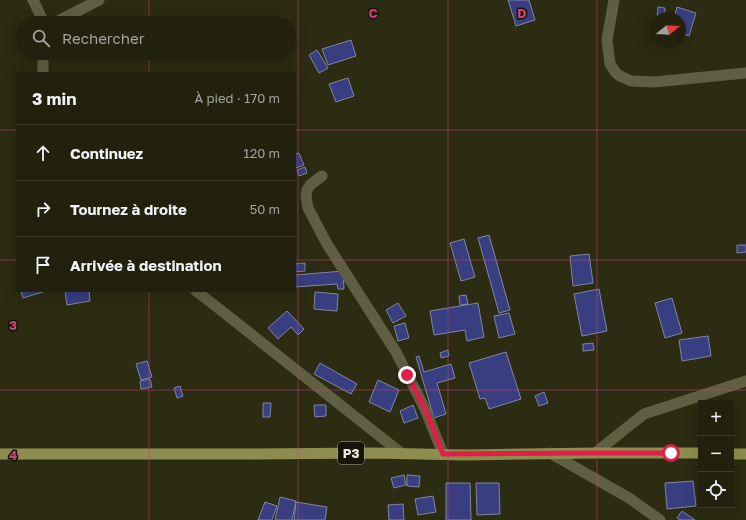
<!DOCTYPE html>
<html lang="fr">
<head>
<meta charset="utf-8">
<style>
	:root { --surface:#21210e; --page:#292917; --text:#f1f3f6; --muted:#a2a39e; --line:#3e3e2e }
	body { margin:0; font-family:"Golos Text",sans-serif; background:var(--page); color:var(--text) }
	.controls { position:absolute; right:12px; bottom:12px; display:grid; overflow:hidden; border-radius:0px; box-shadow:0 4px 16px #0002 }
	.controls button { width:36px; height:36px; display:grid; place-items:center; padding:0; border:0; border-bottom:1px solid var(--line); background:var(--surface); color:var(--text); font:20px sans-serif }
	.compass { position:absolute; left:650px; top:12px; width:36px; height:36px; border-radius:50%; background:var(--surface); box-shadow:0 4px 16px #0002; rotate:72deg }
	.stop { position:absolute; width:12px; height:12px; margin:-9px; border:3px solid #e11d48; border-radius:50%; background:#fff }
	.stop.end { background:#e11d48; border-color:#fff; box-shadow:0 1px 4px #0008 }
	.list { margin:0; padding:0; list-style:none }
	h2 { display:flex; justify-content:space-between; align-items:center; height:52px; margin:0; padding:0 16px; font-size:17px }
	h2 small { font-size:13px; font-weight:400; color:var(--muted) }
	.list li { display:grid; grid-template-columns:26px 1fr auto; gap:12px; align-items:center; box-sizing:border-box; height:56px; padding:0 16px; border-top:1px solid var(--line) }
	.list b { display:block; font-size:15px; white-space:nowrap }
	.list em { font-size:13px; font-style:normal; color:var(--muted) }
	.icon { flex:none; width:22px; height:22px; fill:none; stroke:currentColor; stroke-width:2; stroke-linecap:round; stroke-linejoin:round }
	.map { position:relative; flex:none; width:746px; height:520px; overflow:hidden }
	.search { position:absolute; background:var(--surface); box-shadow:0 4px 16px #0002; left:16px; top:16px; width:280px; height:44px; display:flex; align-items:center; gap:10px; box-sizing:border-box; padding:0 14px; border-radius:22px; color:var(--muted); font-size:15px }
	.panel { position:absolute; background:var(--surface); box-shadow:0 4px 16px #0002; left:16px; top:72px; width:280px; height:220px; border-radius:0px }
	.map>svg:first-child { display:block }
</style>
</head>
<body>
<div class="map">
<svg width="746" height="520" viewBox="0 0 746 520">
	<rect width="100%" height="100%" fill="#2c2c12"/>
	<path fill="#383e7f" stroke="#8086a1" d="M 508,0 L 529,0 L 535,20 L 516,26 Z
		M 658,7 L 665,8 L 664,18 L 657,18 Z
		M 677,7 L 696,13 L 689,36 L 680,33 L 680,18 L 674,18 Z
		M 351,40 L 356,56 L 328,65 L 322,49 Z
		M 317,50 L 328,68 L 319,73 L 309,55 Z
		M 348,78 L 354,96 L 336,102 L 329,84 Z
		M 299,153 L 304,165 L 296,168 L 295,165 L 295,154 Z
		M 305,167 L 307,173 L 299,176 L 297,170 Z
		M 489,235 L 510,310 L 499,313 L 478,238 Z
		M 464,239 L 475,277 L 461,281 L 450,243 Z
		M 737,245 L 746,245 L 746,252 L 737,253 Z
		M 589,254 L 593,283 L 573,286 L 570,256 Z
		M 305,263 L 305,271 L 295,272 L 295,264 Z
		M 343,271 L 344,289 L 338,289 L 337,284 L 295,287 L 295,275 Z
		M 599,289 L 607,331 L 582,336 L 574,294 Z
		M 21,291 L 46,291 L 23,298 Z
		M 65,291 L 89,291 L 90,301 L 67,305 Z
		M 315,292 L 338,294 L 337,311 L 314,309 Z
		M 466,295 L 468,304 L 460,305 L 459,296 Z
		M 672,298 L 682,333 L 665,338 L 655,303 Z
		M 398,303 L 406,316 L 393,323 L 386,310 Z
		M 478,303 L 484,337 L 467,341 L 465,330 L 434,335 L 430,311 Z
		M 287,311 L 304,329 L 298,335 L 291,327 L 278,339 L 268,328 Z
		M 509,313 L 515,334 L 499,338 L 494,316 Z
		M 405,323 L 409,338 L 398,341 L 394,326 Z
		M 708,336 L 711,356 L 682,361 L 679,340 Z
		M 593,343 L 594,350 L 583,351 L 583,344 Z
		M 448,350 L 449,356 L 441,358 L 440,353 Z
		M 506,352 L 521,399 L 489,409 L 485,398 L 480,399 L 469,363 Z
		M 419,356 L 424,372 L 451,364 L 455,378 L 437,383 L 446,414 L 434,418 L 416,357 Z
		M 147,361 L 152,377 L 141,380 L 136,364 Z
		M 320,363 L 357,384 L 351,394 L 314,374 Z
		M 150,379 L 152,387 L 141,389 L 140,381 Z
		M 378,380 L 399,390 L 390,412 L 369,402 Z
		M 180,386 L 183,396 L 177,398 L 174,388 Z
		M 544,392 L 548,403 L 539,406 L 535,396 Z
		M 263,403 L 271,403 L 270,417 L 263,417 Z
		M 314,405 L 326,405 L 326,416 L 315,417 Z
		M 413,405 L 418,418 L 404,423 L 400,411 Z
		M 404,475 L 406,485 L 394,488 L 391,478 Z
		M 407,475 L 420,476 L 419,487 L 407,486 Z
		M 693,481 L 696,506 L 667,509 L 665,483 Z
		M 446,483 L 470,483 L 471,520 L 446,520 Z
		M 476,483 L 499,483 L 500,514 L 477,515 Z
		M 433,496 L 436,512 L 418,515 L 415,499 Z
		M 280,497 L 296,501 L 292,520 L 275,520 Z
		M 265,502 L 277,506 L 272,520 L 258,520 Z
		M 296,502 L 327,507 L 325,520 L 294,520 Z
		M 403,504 L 404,520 L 389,520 L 388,505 Z
		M 682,511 L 695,520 L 681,520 L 677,518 Z"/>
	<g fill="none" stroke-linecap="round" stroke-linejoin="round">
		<path stroke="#5f5f43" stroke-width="11" d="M 33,0 L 44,23
			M 614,0 L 607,40 L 610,64 L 616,73 L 620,76 L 631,81 L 654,82 L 746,73
			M 57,23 L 60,20 L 99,0
			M 43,53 L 43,73
			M 322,176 L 310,185 L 307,190 L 306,197 L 308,208 L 327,244 L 396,352 L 425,409 L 443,454
			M 196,291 L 213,304 L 401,453
			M 550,453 L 629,498 L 660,520
			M 595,453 L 644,414 L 746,381"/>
		<path stroke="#8e8d4f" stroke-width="11" d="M 0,454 L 253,454 L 374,453 L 465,455 L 595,453 L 701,453
			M 731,454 L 746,454"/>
	</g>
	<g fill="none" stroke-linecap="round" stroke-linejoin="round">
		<path stroke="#e11d48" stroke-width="5" d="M 407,375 L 425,409 L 443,454 L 594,453 L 671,453"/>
	</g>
	<path fill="none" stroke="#ca4274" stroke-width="1" stroke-opacity="0.55" d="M 149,0 L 149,23M 298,0 L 298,520M 448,0 L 448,520M 597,0 L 597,520M 149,53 L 149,73M 0,130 L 17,130M 295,130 L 746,130M 0,260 L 17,260M 295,260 L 746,260M 149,291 L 149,520M 0,390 L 746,390"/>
	<g text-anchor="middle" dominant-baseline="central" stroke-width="3" stroke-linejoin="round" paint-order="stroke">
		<rect fill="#141409" stroke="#a8a99b" stroke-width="1" x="338" y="442" width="26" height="22" rx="3"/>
		<g font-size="13" font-weight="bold" fill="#e8e9d9">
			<text x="351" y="453">P3</text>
		</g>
	</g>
	<g font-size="13" text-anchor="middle" font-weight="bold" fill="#ca4274" stroke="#141409" stroke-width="3" stroke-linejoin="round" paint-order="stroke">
		<text x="373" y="18">C</text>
		<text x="522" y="18">D</text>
		<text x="13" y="330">3</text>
		<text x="13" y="460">4</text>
	</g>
</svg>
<div class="controls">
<button>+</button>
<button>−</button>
<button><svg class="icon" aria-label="locate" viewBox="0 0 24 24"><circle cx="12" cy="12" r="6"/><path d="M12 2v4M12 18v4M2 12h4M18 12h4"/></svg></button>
</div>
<svg class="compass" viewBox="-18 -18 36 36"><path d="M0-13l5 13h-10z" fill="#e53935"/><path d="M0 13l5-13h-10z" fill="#a2a39e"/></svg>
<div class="stop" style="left:671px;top:453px"></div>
<div class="stop end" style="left:407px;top:375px"></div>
<div class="search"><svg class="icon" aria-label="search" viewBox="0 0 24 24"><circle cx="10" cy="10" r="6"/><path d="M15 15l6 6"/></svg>Rechercher</div>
<section class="panel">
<h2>3 min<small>À pied · 170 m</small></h2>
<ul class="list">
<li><svg class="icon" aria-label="ahead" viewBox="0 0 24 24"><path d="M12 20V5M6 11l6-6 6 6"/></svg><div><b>Continuez</b></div><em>120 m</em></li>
<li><svg class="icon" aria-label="right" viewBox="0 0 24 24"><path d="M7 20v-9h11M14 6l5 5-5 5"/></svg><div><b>Tournez à droite</b></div><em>50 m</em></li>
<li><svg class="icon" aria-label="arrive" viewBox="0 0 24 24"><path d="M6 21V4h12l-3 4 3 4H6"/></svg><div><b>Arrivée à destination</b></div></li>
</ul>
</section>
</div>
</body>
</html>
